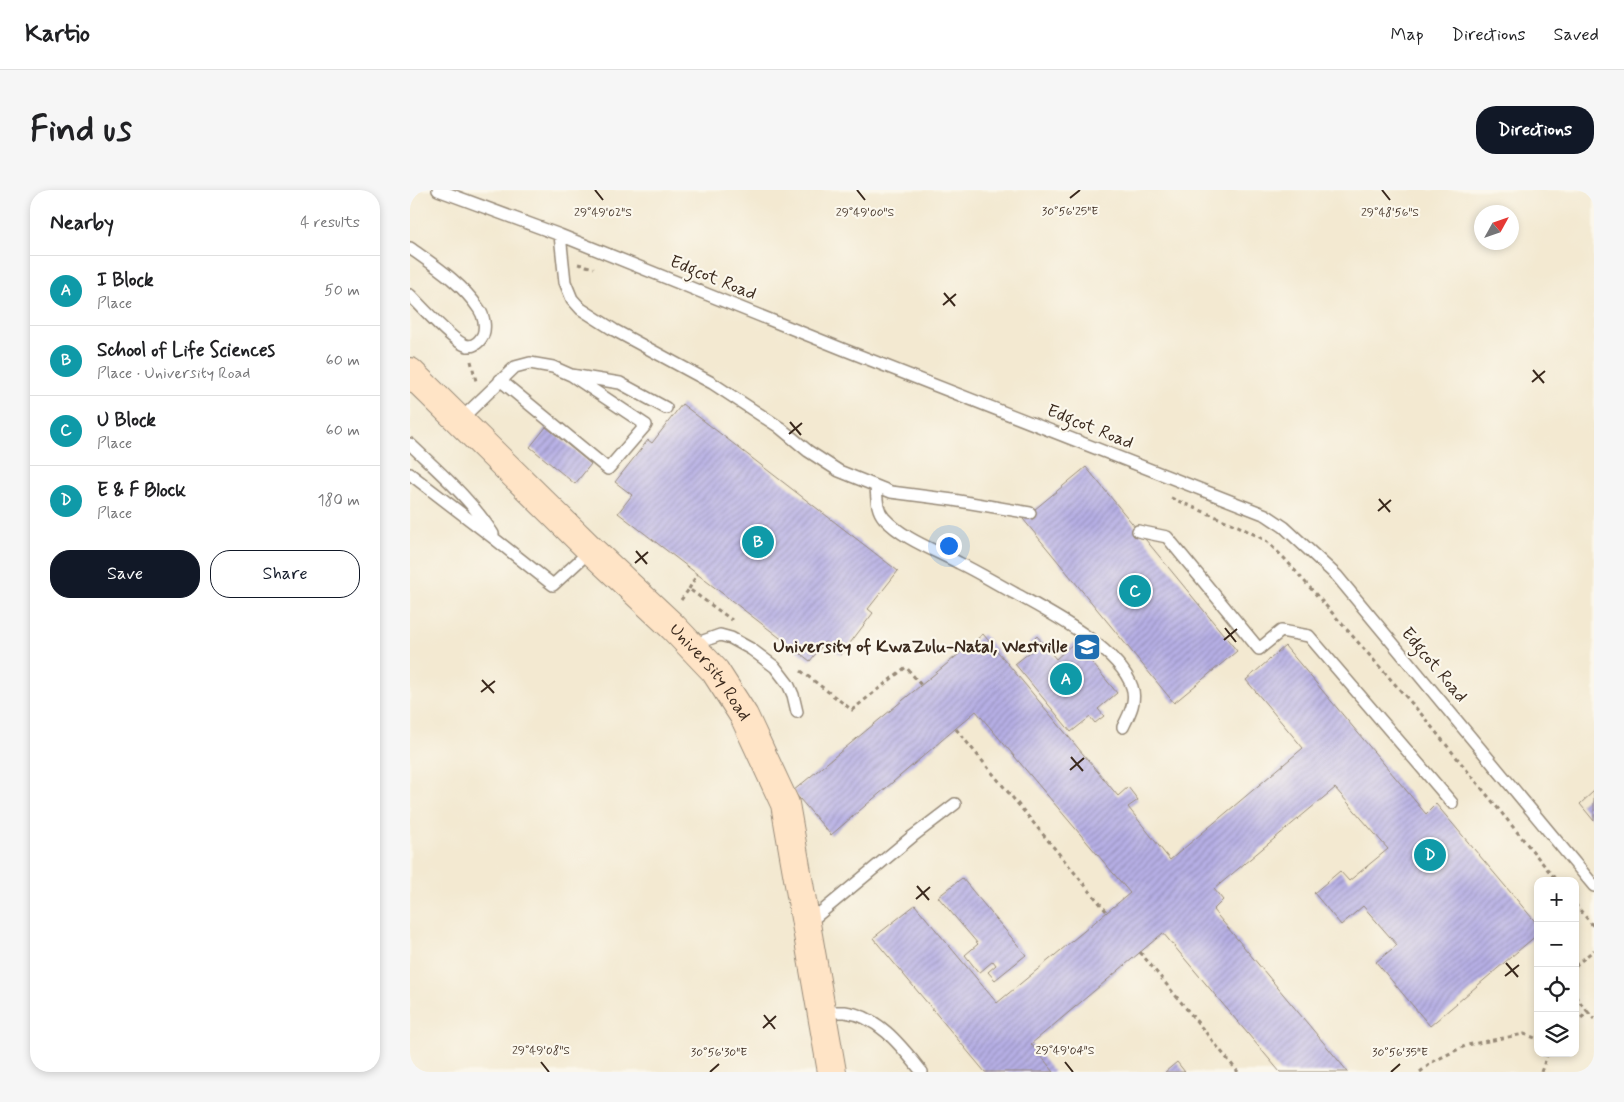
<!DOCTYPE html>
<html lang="en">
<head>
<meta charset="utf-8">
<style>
	:root { --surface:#fff; --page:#f6f6f6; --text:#202124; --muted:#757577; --line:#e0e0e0; --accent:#111827 }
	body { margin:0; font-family:Mynerve,sans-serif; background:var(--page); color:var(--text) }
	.controls { position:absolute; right:15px; bottom:15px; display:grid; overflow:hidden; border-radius:10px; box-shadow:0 2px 8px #0003 }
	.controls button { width:45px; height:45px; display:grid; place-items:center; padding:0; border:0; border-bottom:1px solid var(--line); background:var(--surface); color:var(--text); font:25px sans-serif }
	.compass { position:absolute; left:1064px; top:15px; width:45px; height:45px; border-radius:50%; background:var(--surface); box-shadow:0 2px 8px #0003; rotate:50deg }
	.you { position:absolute; left:538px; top:355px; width:18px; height:18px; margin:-12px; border:4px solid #fff; border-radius:50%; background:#1a73e8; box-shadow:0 0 0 8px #1a73e833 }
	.badge { display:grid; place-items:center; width:32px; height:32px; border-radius:50%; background:var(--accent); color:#fff; font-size:16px; font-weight:700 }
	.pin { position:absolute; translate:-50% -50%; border:2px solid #fff; box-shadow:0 1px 5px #0006 }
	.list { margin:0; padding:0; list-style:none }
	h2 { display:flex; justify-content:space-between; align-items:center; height:65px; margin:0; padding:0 20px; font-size:21px }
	h2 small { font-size:16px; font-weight:400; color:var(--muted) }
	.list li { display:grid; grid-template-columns:32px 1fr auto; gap:15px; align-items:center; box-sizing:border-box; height:70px; padding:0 20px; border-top:1px solid var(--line) }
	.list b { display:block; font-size:19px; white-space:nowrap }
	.list p { margin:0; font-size:16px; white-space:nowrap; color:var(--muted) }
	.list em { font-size:16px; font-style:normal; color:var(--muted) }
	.actions { display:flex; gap:10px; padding:15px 20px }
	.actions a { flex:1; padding:11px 0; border:1px solid var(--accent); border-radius:20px; text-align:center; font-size:18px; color:var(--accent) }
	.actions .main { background:var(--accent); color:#fff }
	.icon { flex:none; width:28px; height:28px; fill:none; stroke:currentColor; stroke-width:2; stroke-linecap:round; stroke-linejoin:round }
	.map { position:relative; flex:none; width:1184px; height:882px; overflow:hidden; border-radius:20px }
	header { display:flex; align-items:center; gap:30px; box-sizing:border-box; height:70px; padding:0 25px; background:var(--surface); border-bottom:1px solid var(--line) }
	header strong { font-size:24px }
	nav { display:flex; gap:28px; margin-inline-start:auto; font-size:18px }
	.intro { display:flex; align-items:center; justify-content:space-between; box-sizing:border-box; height:120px; padding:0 30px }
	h1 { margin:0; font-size:35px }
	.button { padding:12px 22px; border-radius:20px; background:var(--accent); color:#fff; font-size:18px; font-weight:700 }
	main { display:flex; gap:30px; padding:0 30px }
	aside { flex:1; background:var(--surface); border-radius:20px; box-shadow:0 2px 8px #0003 }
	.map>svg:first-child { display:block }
</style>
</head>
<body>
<header>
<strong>Kartio</strong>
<nav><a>Map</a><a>Directions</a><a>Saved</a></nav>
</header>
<div class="intro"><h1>Find us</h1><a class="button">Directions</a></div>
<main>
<aside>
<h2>Nearby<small>4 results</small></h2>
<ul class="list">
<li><span class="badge" style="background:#0f9aa8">A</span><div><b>I Block</b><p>Place</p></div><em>50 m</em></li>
<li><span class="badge" style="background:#0f9aa8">B</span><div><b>School of Life Sciences</b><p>Place · University Road</p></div><em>60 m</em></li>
<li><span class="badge" style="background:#0f9aa8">C</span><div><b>U Block</b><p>Place</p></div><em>60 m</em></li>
<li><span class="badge" style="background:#0f9aa8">D</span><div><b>E &amp; F Block</b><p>Place</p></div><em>180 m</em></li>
</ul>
<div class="actions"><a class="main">Save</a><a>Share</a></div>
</aside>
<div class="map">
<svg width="1184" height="882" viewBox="0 0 1184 882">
	<defs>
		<pattern id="building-hatch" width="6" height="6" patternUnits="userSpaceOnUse" patternTransform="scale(1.25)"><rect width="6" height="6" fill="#b6afe5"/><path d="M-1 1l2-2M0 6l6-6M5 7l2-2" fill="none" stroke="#958fb9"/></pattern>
	</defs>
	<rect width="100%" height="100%" fill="#fbf7ec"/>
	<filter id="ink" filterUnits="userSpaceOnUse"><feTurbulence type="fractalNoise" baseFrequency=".02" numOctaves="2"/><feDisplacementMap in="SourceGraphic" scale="10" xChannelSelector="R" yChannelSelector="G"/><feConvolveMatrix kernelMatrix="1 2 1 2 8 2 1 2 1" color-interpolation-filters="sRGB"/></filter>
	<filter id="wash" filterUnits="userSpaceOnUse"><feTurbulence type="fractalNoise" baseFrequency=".0096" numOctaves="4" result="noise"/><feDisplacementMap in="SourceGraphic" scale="20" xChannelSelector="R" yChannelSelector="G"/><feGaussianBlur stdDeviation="1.12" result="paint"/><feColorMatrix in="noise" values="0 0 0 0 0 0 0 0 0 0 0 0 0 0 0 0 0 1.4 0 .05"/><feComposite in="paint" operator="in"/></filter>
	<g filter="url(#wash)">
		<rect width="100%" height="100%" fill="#f3e9d1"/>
		<g id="blocks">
			<path fill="url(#building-hatch)" d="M 272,214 L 488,381 L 458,419 L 463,423 L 431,465 L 415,452 L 400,471 L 208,323 L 222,305 L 205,292 L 238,250 L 242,253 Z
				M 136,237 L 181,274 L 165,294 L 120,257 Z
				M 676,277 L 827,461 L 764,513 L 613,329 Z
				M 573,444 L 708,606 L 718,597 L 728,610 L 718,617 L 760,670 L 893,558 L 836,490 L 875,456 L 1016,624 L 1026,614 L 1128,735 L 1128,744 L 1020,836 L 966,772 L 987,755 L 953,716 L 931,735 L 904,703 L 930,681 L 939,691 L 978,659 L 925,598 L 804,699 L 813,710 L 803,720 L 938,882 L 870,882 L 753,743 L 621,854 L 644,882 L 575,882 L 463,748 L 505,715 L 587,813 L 720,703 L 566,521 L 421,645 L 383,601 Z
				M 627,446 L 646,469 L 665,452 L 707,503 L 688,519 L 694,526 L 685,533 L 680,527 L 661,542 L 605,474 L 624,459 L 619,453 Z
				M 1184,601 L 1184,631 L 1170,614 Z
				M 552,688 L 616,765 L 585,790 L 578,782 L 586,775 L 583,771 L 569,783 L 555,765 L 568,754 L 528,707 Z
				M 767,872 L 775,882 L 755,882 Z"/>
		</g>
	</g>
	<g filter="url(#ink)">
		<use href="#blocks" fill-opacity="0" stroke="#978a78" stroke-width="1"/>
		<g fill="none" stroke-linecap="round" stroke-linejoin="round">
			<g stroke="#978a78" stroke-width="14">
				<path id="lane" d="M 28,0 L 150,45 L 435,160 L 856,325 L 874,337 L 927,386 L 1184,696
					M 150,45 L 155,92 L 162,109 L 171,119 L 204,140 L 302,193 L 369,237 L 398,261 L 429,281 L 481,302 L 543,310 L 620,323
					M 0,58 C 25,76 52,93 69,119 C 74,126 76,137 73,145 C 70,151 65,156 58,156 C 45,154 11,116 0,105
					M 90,190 L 198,279 L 236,235 L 161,185
					M 49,231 L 105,177 L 120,173 L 143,177 L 161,185 L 210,193 L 256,218
					M 0,254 C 29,282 61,309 83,344
					M 0,284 L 86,350 L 143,395 L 181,360
					M 466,296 C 467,307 466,319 474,328 C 493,349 525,360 549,373 C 568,382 587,394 606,404 C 640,423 709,458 722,497 C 727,511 719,525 713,537
					M 728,341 L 757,347 L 849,459 L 871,441 L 899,446 L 1042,613
					M 282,455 L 310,445 L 321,448 L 341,459 L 365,477 L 378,494 L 383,505 L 387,522
					M 397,734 L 503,646 L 545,614
					M 412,822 C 419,822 428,822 435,822 C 469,826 492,857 512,882"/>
			</g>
			<g stroke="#978a78" stroke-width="30">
				<g id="secondary">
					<path id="s1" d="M 0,182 L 181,360 L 263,437 L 305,481 L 334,526 L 375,614 L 422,882"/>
				</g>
			</g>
			<path stroke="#978a78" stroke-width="3" stroke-dasharray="4 4" stroke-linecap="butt" d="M 168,74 L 184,78
				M 61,171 L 66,191
				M 761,308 L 828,336 L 855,350 L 874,368 L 1012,525 L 1147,691
				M 279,399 L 287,384
				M 271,410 L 279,399 L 322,430
				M 391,481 L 442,520 L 496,477 L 511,495
				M 546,539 L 697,722
				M 1165,714 L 1184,737
				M 730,762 L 828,882
				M 1165,776 L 1184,760
				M 1165,806 L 1178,822
				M 1165,833 L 1178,822 L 1184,829
				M 1010,882 L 1024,871 L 1057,855 L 1114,844 L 1128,849
				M 1131,882 L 1138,863"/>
			<use href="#lane" stroke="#fff" stroke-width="11"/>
			<use href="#secondary" stroke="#ffe4c6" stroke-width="28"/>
		</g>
	</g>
	<path fill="none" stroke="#3b2a1e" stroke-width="2" d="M 185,0 L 193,10M 447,0 L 455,10M 972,0 L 980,10M 660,8 L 670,0M 534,103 L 545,116M 533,115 L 546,104M 1123,180 L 1134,193M 1122,192 L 1135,181M 380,232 L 391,245M 379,244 L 392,233M 969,309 L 980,322M 968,321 L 981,310M 226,361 L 237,374M 225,373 L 238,362M 815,438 L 826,452M 814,450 L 827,439M 72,490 L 84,503M 71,502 L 85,491M 661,567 L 673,581M 660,580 L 674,568M 507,696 L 519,710M 506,709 L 520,697M 1096,773 L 1108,787M 1095,786 L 1109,775M 354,825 L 365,839M 353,838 L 366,826M 131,872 L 139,882M 655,872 L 663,882M 300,882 L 309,874M 981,882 L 990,874"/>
	<defs>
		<g id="university-square" transform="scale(1.4375)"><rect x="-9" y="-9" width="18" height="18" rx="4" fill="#1f6fb2" stroke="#fbf7ec"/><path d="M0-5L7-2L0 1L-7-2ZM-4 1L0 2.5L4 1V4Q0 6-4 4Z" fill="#fff"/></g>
	</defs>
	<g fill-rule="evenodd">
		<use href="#university-square" x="677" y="457"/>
	</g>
	<g text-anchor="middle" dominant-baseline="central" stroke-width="4.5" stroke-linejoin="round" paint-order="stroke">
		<g font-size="18" fill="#3b2a1e" stroke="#fbf7ec">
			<text transform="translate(303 88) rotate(22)">Edgcot Road</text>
			<text transform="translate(680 237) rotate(22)">Edgcot Road</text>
			<text transform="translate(1024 475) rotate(50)">Edgcot Road</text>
			<text stroke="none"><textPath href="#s1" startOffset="425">University Road</textPath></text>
		</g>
		<g font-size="18" font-weight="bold" fill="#3b2a1e" stroke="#fbf7ec" text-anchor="end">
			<text x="658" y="457">University of KwaZulu-Natal, Westville</text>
		</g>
	</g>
	<g font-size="12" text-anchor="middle" fill="#3b2a1e" stroke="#fbf7ec" stroke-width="4.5" stroke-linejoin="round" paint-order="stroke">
		<text x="660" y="25">30°56'25"E</text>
		<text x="193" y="26">29°49'02"S</text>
		<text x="455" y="26">29°49'00"S</text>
		<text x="980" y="26">29°48'56"S</text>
		<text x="131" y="864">29°49'08"S</text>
		<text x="655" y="864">29°49'04"S</text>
		<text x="309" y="866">30°56'30"E</text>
		<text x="990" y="866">30°56'35"E</text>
	</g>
</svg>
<div class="controls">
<button>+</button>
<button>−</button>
<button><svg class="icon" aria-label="locate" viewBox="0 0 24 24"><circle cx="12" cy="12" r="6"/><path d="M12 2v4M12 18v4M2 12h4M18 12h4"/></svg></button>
<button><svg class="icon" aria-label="layers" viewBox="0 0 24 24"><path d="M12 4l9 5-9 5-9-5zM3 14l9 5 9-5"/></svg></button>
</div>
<svg class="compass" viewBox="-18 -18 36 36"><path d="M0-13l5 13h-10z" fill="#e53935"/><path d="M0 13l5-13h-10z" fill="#757577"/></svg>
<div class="you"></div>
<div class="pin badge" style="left:656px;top:489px;background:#0f9aa8">A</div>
<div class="pin badge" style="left:348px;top:352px;background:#0f9aa8">B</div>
<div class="pin badge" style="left:725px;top:401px;background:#0f9aa8">C</div>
<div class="pin badge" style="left:1020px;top:665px;background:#0f9aa8">D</div>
</div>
</main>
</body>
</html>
